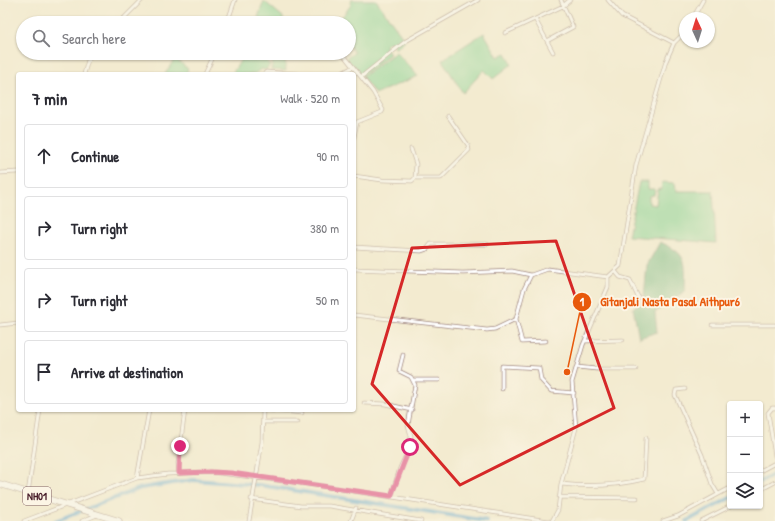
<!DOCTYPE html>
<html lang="en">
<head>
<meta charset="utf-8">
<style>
	:root { --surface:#fff; --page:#f2f2f3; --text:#2b2b33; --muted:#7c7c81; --line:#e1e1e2 }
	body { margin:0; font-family:"Patrick Hand",sans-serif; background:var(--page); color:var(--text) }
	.controls { position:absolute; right:12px; bottom:12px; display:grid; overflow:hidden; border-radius:4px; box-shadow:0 1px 3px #0004 }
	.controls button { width:36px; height:36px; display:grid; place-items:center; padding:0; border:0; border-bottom:1px solid var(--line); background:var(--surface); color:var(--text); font:20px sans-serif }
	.compass { position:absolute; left:679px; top:12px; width:36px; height:36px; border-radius:50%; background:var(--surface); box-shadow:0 1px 3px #0004; rotate:356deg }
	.stop { position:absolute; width:12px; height:12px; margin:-9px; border:3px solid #db2777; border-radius:50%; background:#fff }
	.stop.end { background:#db2777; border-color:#fff; box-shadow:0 1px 4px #0008 }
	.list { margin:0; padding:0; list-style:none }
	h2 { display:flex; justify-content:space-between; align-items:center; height:52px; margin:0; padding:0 16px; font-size:17px }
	h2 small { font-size:13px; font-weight:400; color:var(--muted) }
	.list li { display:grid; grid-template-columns:26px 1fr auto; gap:12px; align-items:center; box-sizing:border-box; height:64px; margin:0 8px 8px; padding:0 8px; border:1px solid var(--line); border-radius:4px }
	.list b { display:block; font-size:15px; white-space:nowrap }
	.list em { font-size:13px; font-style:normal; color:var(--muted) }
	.icon { flex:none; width:22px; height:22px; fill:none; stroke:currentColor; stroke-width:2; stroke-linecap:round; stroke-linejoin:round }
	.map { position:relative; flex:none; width:775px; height:521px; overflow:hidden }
	.search { position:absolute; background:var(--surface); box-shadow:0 1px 3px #0004; left:16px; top:16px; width:340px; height:44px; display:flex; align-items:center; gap:10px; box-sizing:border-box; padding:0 14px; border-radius:22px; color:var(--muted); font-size:15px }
	.panel { position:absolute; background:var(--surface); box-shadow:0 1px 3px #0004; left:16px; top:72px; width:340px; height:340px; border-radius:4px }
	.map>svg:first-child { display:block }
</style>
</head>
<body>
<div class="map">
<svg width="775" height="521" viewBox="0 0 775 521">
	<rect width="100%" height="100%" fill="#fcf5e5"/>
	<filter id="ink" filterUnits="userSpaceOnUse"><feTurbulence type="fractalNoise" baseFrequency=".025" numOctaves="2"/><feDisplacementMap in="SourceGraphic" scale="8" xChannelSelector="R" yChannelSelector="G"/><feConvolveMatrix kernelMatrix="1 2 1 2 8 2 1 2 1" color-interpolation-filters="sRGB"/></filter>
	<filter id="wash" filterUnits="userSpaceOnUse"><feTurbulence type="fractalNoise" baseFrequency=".012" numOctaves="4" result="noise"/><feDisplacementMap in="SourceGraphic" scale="16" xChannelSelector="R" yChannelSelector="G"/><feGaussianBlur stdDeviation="0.9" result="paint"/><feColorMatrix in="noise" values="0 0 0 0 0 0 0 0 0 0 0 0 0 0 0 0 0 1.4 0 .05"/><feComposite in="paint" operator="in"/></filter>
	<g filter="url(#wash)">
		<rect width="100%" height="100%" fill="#f3ebd0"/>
		<path fill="#7fd193" stroke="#64785f" d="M 351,0 L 376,0 L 405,40 L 396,49 L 391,42 L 385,45 L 390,54 L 361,76 L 346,58 L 354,53 L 349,44 L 349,23 L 345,23 L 341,18 L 351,5 Z
			M 264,1 L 283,17 L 283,23 L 261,23 L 263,22 L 258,17 Z
			M 484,33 L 498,57 L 506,53 L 512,64 L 493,79 L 484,70 L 463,93 L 442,60 Z
			M 396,52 L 418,76 L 375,94 L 362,77 Z
			M 245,53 L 285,53 L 286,71 L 271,70 L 273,62 L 269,59 L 267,62 L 270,65 L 266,70 L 261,69 L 254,74 L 232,74 Z
			M 175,58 L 188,69 L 186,74 L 165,74 Z
			M 639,182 L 648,182 L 648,189 L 655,189 L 654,195 L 649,196 L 649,204 L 656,205 L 658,189 L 661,190 L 662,182 L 675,183 L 676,191 L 713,191 L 716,243 L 628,236 Z"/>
		<path fill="#67b37d" stroke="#586954" d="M 660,242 C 688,254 686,262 685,290 L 670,305 L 655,312 L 657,332 L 639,338 L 633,308 L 644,297 L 647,265 Z"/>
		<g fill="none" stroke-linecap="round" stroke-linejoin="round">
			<path stroke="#60a7d6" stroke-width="4" d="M 760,482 L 775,474
				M 55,521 L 141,488 L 193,480 L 260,485 L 487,521
				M 687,521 L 730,498"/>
		</g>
	</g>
	<g filter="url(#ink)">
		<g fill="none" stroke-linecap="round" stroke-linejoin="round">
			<g stroke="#9e857e" stroke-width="4.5">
				<path id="street" d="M 608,0 L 622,16 L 674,43
					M 693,18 L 703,0
					M 535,19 L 553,52
					M 119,23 L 142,0
					M 227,23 L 235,0
					M 505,33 L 563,6 L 570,0
					M 547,41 L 573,27 L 561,0
					M 342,53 L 373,92 L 383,110 L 382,112 L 357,122 L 354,137
					M 84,74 L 88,60 L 94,53
					M 205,74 L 215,53
					M 264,74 L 266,72 L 298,74
					M 340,74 L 353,67
					M 361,77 L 406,41 L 478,0
					M 0,173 L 18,172
					M 354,176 L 382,180 L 412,181 L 415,178 L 416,164 L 411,149
					M 415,178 L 441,178 L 469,150 L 468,145 L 448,116
					M 354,247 L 421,251 L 427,249 L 431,244 L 487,244
					M 354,269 L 463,273 L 512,271 L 531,275
					M 615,271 L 620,277 L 630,280 L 638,297 L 650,303
					M 354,315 L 487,330 L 495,329 L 516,319 L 524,289 L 531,275 L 548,269 L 608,277
					M 516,319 L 522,342 L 546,341
					M 0,325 L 18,323
					M 712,325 L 775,325
					M 585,341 L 623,340
					M 577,367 L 596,369 L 636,369
					M 413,380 L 439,380
					M 502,389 L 502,366 L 539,368 L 541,380 L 551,391 L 574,393
					M 685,389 L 676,390 L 675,395 L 702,455 L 712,484 L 718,494
					M 364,403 L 385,404 L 412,410
					M 775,408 L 772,408 L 768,413 L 775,456
					M 270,410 L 302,413
					M 264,422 L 298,422
					M 760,471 L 775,463
					M 179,473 L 178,463 L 185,410
					M 137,478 L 149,410
					M 561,484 C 589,487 616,486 644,479 L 646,438
					M 760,490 L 775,482
					M 28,493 L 40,410
					M 391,497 L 400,468 L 410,447 L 411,436 L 408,425 L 415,385 L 411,377 L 399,371 L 403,355
					M 559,497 L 637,498
					M 251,499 L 301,506 L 329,506 L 421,521
					M 24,521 L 137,478 L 168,474 L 211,472 L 307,484 L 549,521
					M 82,521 L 97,515
					M 249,521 L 262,442 L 263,410
					M 351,521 L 356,508
					M 552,521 L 558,510 L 561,484 L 576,428 L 572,382 L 583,345 L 608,287 L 608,277 L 620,266 L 636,165 L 666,61 L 674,43 L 685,32
					M 663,521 L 678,516 L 730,488
					M 701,521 L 731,506"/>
			</g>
			<g stroke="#9e857e" stroke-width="7">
				<path id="highway" d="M 0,484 L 119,521"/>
			</g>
			<use href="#street" stroke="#fff" stroke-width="3"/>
			<use href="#highway" stroke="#fff" stroke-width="5.5"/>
		</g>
	</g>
	<g fill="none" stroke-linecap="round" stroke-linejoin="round" filter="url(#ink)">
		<path stroke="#db2777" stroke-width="5" d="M 180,446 L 179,473 L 211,472 L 231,473 L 391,496 L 410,447"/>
	</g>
	<path d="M0 0H775V521H0ZM 556,241 L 614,408 L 460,485 L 372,384 L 412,248 Z" fill="#f3ebd0" fill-opacity=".55" fill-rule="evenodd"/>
	<path fill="none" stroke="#d62828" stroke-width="3" stroke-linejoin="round" d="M 556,241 L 614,408 L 460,485 L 372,384 L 412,248 Z"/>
	<g text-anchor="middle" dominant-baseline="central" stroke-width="4" stroke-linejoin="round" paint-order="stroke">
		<rect fill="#fcf5e5" stroke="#7f5f63" stroke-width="1" x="23" y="487" width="28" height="18" rx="3"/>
		<g font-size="11" font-weight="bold" fill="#4a1f2b">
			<text x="37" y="496">NH01</text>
		</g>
	</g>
	<path fill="none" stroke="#e8590c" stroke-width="1.5" d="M567 372L582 302"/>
	<g fill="#e8590c" stroke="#fcf5e5" stroke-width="1.5">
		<circle cx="567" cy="372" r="4"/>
		<circle cx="582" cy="302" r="10"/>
	</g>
	<g font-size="12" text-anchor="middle" font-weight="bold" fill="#fff">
		<text x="582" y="306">1</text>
	</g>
	<g font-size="13" text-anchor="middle" font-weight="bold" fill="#e8590c" stroke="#fcf5e5" stroke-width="4" stroke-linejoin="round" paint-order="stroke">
		<text x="670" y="306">Gitanjali Nasta Pasal Aithpur6</text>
	</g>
</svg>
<div class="controls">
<button>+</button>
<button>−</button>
<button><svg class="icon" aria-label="layers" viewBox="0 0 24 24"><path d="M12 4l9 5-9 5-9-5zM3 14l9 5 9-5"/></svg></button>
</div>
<svg class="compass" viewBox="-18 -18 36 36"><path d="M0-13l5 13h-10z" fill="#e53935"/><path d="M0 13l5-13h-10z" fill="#7c7c81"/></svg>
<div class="stop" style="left:410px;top:447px"></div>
<div class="stop end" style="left:180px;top:446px"></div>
<div class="search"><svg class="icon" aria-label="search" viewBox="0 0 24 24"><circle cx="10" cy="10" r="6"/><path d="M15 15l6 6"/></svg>Search here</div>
<section class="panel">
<h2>7 min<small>Walk · 520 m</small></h2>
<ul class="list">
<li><svg class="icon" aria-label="ahead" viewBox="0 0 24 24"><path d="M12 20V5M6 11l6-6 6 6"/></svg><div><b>Continue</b></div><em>90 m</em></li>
<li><svg class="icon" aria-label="right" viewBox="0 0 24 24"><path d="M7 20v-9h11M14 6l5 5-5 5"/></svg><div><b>Turn right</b></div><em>380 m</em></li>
<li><svg class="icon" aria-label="right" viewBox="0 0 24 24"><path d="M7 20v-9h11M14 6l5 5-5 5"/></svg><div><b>Turn right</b></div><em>50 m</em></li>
<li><svg class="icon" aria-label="arrive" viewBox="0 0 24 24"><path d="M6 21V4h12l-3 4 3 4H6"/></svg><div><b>Arrive at destination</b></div></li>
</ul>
</section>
</div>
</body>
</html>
